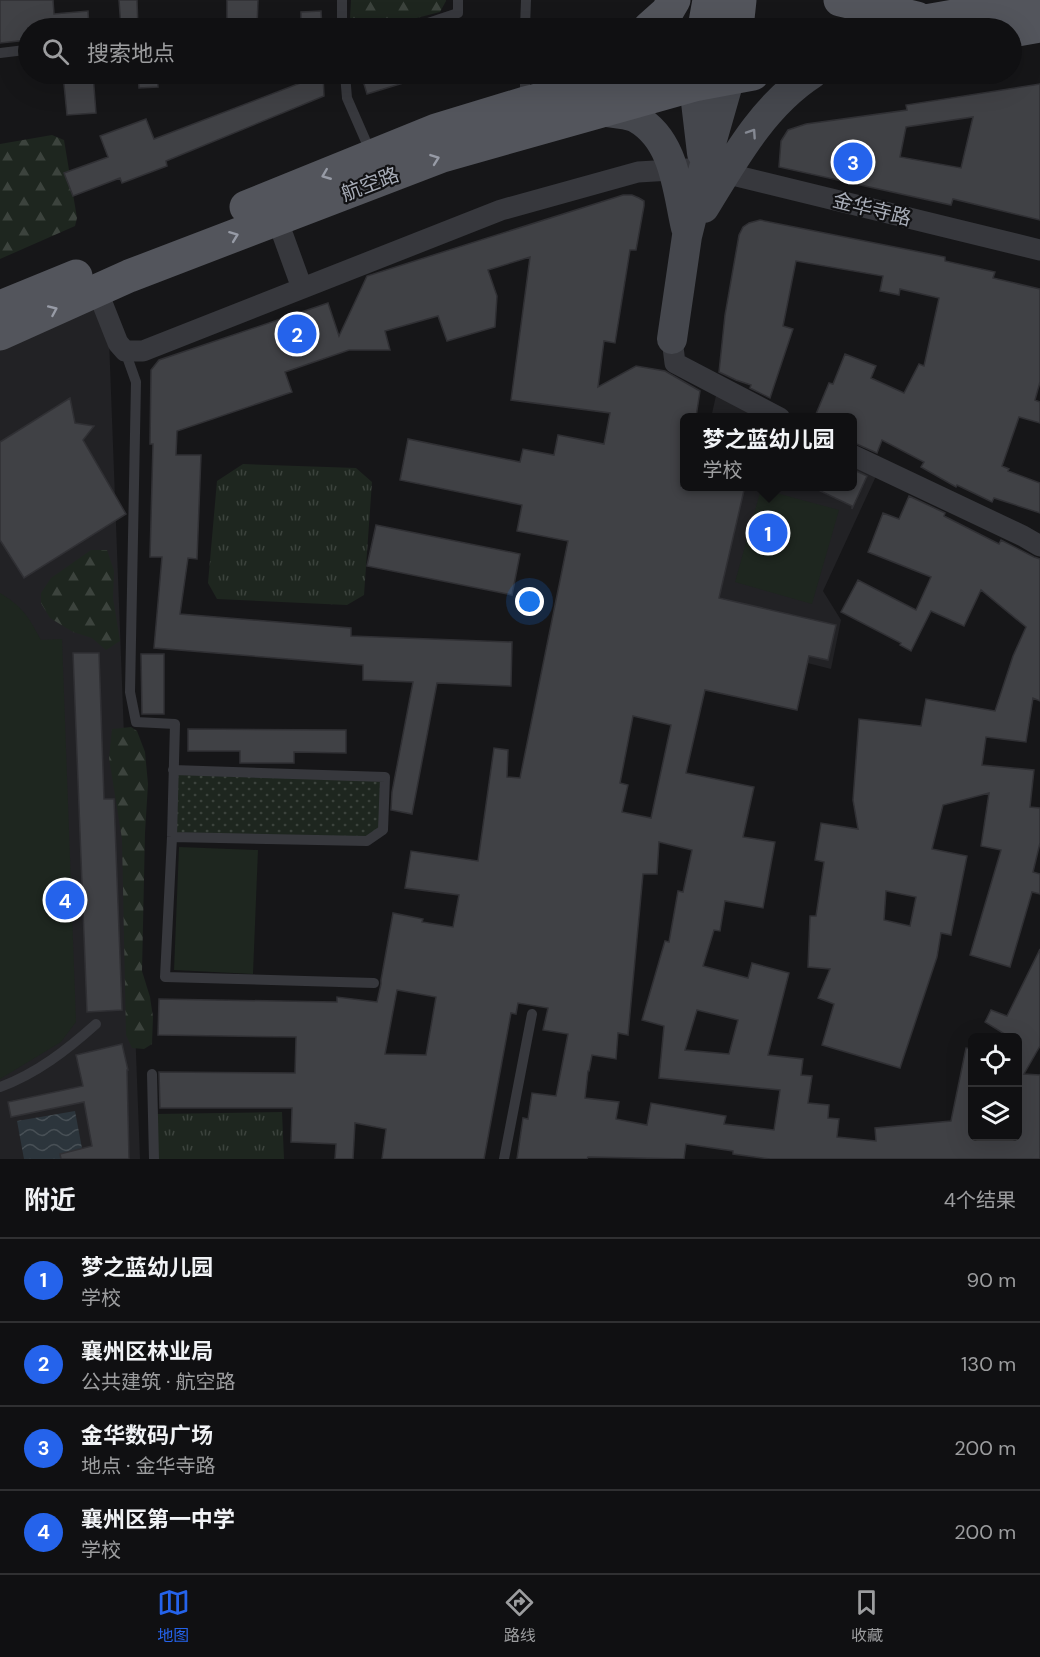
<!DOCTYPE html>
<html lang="zh">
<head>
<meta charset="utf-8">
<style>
	:root { --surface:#101012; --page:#19191b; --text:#f1f3f6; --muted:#9c9d9f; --line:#303032; --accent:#2563eb }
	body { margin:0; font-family:"DM Sans","Noto Sans SC",sans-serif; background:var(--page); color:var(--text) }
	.controls { position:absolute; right:18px; bottom:18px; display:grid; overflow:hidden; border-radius:9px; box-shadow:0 6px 24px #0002 }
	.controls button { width:54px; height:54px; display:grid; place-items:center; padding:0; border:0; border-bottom:2px solid var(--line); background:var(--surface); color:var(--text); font:30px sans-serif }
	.you { position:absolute; left:530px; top:602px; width:21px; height:21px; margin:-15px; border:4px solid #fff; border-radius:50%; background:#1a73e8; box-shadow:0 0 0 9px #1a73e833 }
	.badge { display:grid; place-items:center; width:39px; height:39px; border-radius:50%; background:var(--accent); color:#fff; font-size:20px; font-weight:700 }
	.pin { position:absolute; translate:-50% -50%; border:3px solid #fff; box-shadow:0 2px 6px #0006 }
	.popup { position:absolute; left:680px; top:413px; width:177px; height:78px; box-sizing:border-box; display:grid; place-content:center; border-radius:9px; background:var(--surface); filter:drop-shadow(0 2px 4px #0005); font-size:20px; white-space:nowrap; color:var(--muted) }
	.popup b { font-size:22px; color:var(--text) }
	.popup::after { content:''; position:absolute; left:50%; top:100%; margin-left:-12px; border:12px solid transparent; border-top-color:var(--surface) }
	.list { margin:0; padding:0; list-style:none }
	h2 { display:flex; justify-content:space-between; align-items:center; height:78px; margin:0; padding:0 24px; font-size:26px }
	h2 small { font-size:20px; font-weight:400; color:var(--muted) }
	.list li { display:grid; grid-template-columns:39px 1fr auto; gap:18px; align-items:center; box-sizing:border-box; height:84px; padding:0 24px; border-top:2px solid var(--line) }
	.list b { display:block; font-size:22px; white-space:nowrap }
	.list p { margin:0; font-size:20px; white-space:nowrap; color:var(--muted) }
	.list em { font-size:20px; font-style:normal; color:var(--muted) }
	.icon { flex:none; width:33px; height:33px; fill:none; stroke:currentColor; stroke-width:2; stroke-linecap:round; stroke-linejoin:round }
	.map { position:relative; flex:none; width:1040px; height:1159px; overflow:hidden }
	.search { position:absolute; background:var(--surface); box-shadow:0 6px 24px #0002; left:18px; right:18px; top:18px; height:66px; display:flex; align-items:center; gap:15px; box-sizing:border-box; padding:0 21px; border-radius:33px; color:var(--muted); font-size:22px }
	.sheet { height:414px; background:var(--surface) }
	nav { display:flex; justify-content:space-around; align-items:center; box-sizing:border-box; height:84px; border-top:2px solid var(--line); background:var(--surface); font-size:16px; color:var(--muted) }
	nav a { display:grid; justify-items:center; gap:3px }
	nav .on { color:var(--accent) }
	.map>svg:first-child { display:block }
</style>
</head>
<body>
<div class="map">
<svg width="1040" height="1159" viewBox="0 0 1040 1159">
	<defs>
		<pattern id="grass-dots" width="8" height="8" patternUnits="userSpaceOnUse" patternTransform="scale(1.5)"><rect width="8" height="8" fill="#1e261f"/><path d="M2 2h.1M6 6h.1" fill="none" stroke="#3c433d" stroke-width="1.8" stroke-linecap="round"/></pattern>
		<pattern id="forest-firs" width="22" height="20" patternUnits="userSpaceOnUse" patternTransform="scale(1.5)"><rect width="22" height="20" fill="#1e261f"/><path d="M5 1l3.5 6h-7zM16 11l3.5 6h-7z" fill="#3c433d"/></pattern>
		<pattern id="park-tufts" width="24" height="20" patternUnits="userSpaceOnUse" patternTransform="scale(1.5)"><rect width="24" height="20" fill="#1e261f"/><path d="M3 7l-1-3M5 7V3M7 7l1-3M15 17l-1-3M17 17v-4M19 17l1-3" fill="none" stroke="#3c433d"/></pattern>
		<pattern id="water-waves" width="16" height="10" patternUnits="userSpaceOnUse" patternTransform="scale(1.5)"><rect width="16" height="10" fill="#2c353c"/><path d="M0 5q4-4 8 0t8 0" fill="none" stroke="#485056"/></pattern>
	</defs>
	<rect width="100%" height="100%" fill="#161618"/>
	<path fill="#222225" d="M 107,286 L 140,1159 L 0,1159 L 0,334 Z
		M 717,391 L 768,418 L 711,418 Z
		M 852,461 L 877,474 L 823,591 L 841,620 L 831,669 L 666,627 L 696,487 L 852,486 Z"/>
	<path fill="url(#grass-dots)" d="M 173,770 L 385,777 L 383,830 L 367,841 L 172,837 Z"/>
	<path fill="url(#forest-firs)" d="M 351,0 L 446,0 L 446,1 L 440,12 L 378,28 L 356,28 L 350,19 Z
		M 52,135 L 64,140 L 77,218 L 75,226 L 0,259 L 0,144 Z
		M 91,550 L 107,550 L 114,571 L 113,598 L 120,641 L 106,650 L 92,638 L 73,632 L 50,618 L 41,603 L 41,593 L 51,578 Z
		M 131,727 L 137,731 L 145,752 L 148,784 L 145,833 L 142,971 L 150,997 L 153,1017 L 152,1044 L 144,1049 L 132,1048 L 126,1035 L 122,839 L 109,758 L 112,729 Z"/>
	<path fill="url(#park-tufts)" d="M 243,464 L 356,468 L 372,482 L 364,595 L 347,605 L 217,599 L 208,583 L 217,481 Z
		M 282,1112 L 284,1159 L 158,1159 L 156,1114 Z"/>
	<path fill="#1e261f" d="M 761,489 L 839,510 L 812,604 L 735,582 Z
		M 0,593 C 23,607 28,616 41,640 L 62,639 L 76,1022 L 61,1042 L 0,1079 Z
		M 179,847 L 258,850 L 253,974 L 174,970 Z"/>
	<path fill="url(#water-waves)" d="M 75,1111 L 84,1159 L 24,1159 L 17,1121 Z"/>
	<path fill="#404145" stroke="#303034" stroke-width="1.5" fill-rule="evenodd" d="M 0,0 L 53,0 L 54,14 L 88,11 L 89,28 L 28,28 L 28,40 L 0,43 Z
		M 119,0 L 137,0 L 138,28 L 121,28 Z
		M 227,0 L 258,0 L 257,28 L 227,28 Z
		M 321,11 L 322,28 L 301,28 L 301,12 Z
		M 63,74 L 93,74 L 96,113 L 67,115 Z
		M 138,74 L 157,74 L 158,87 L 139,88 Z
		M 302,74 L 323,74 L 324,96 L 166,161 L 167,166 L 122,183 L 120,178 L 73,196 L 64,173 L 108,157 L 100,136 L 146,119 L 154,139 L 303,82 Z
		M 361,74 L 422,74 L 423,77 L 367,94 Z
		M 1040,84 L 1040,220 L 953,199 L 951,205 L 779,167 L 781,141 L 788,130 L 806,124 L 907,110 L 906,105 ZM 973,117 L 961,168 L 900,157 L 906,127 Z
		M 623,195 L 632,195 L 639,198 L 644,201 L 644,206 L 636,250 L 630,250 L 615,343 L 604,341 L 598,387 L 636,366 L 665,371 L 700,391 L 696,417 L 684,417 L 684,470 L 681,486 L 745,486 L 719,598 L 836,625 L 828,660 L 809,656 L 797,710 L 705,690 L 686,773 L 754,787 L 743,837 L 775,842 L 763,908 L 725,901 L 720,931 L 714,930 L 703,966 L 748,978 L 752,963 L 789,973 L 768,1055 L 803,1059 L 801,1075 L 812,1076 L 808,1103 L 829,1105 L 828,1118 L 839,1119 L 837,1137 L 876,1141 L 875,1128 L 951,1121 L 966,1048 L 972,1049 L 972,1137 L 1017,1137 L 1017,1038 L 1011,1038 L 985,1022 L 991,1010 L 1007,1016 L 1040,949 L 1040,1046 L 1024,1074 L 1040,1075 L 1040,1159 L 770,1159 L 733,1154 L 733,1151 L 686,1144 L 684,1159 L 588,1157 L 587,1159 L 517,1159 L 523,1118 L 528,1119 L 532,1093 L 556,1096 L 568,1034 L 543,1030 L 548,1008 L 518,1003 L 516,1014 L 511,1013 L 484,1159 L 382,1159 L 386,1129 L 355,1123 L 353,1159 L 335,1159 L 336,1144 L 291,1142 L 292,1108 L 160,1108 L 159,1072 L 295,1073 L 296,1037 L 158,1035 L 159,999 L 337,1002 L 337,997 L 377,1002 L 381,984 L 381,980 L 393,913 L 423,919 L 422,922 L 453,927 L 459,895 L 405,888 L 411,851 L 478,861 L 494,748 L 508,750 L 507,777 L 520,778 L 568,541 L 517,531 L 522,505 L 400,480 L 408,439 L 520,462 L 523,449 L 554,455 L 558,435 L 604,444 L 610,413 L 511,400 L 530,257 L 488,270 L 497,296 L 495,327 L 447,341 L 438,316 L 385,331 L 390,350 L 349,350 L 285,372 L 292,392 L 177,431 L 176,455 L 201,455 L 197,559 L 188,558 L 180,614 L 351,628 L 351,636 L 512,642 L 511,686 L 437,683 L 412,814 L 391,810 L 392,792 L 413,682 L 363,680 L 363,665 L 154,648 L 162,557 L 150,557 L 153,444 L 150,444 L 151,370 L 159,360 L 328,303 L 339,336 L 367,276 ZM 633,716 L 671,725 L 651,818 L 622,812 L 628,785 L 620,783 ZM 659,842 L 692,850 L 683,892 L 678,891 L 669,942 L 665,941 L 642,1020 L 664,1026 L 659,1078 L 780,1090 L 774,1130 L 724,1124 L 726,1116 L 651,1103 L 647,1125 L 616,1119 L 619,1102 L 585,1098 L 588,1071 L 589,1071 L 592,1055 L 616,1059 L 618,1033 L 628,1035 L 643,874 L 657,874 ZM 397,990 L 436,997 L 426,1055 L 385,1054 ZM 697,1010 L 738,1020 L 729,1054 L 685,1050 Z
		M 760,220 L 945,257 L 945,261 L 995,272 L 993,278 L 1040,289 L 1040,382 L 1035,400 L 1040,402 L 1040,423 L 1019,417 L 1002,466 L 1009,469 L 1008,471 L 1040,483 L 1040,513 L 994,498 L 992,502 L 957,485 L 956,487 L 921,467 L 924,462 L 882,440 L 877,453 L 852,442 L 852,417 L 824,417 L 816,414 L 829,383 L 833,384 L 845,354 L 876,366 L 871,378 L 904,393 L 919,364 L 924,366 L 939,298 L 900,289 L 899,295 L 880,291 L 883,276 L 796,261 L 783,326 L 793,329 L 770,398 L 750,388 L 751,385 L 736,380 L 719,372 L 725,315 L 739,235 L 743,227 L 749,223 Z
		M 70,398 L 75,423 L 94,426 L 83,440 L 126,514 L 24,578 L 0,540 L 0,442 Z
		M 852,469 L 867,476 L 852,509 L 852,506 L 810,486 L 852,486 Z
		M 909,496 L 945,513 L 944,516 L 999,544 L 1001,540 L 1034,557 L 1040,559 L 1040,701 L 1033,698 L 1026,742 L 986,737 L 982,765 L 1034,770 L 1030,807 L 1040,808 L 1040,843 L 1033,872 L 1040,874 L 1040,894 L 1032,892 L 1010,967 L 970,955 L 1001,850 L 981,846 L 989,793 L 943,805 L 932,849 L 967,856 L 951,935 L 941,933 L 937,957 L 900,1068 L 822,1045 L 834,1004 L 818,998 L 830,969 L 808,967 L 810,916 L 816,916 L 824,862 L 815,860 L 821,823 L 858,829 L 853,800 L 859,719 L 921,726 L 926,699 L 995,711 L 1013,656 L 1026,627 L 981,590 L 964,626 L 931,611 L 911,651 L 900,645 L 901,643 L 841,612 L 858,580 L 916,610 L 931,577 L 868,552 L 883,513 L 899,519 ZM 886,891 L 916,897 L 910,926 L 884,920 Z
		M 376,525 L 520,554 L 512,595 L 367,566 Z
		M 73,653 L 99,653 L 104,799 L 114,799 L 122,1010 L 87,1012 Z
		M 141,654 L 164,654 L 164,714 L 142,714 Z
		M 188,729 L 346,730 L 346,753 L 294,752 L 294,763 L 240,763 L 240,751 L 188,751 Z
		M 122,1044 L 128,1070 L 127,1070 L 129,1159 L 61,1159 L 60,1154 L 92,1146 L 84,1102 L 11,1117 L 8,1102 L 83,1086 L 76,1055 Z"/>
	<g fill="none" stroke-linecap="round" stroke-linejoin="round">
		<path stroke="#37383d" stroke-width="10" d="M 342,0 L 342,28
			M 413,28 L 458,13 L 458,0
			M 525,28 L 526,0
			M 0,53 L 25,50
			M 345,74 L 347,98 L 371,153
			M 525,74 L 525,100
			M 125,351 L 136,382 L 130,692 L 136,722 L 175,724 L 172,837 L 165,977 L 374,983
			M 172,837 L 367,841 L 383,830 L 385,777 L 173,770
			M 152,1074 L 154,1159
			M 0,1087 C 36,1074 67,1050 96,1024
			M 504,1159 L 532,1014"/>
		<path stroke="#37383d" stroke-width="21" d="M 277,219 L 302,288
			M 97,290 L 118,343 L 125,351 L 143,351 L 501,210 L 638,172 L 704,168 L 1040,250
			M 672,339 L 675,363 L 780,418
			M 852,455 L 1023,536 L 1040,546"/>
		<path stroke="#45474d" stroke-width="30" d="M 694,85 L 702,153
			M 600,111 C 611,113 627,113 636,118 C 675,140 677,189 686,228
			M 704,208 C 734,159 763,106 812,74
			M 672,339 L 687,236 L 704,168 L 730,77"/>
		<path stroke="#53555c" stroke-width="33" d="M 840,0 L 917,18
			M 649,28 L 667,12 L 674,0
			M 704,28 L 709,0
			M 737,28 L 740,0
			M 885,28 L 1040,1
			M 1012,31 L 1040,26
			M 246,207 L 436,130 L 525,103 L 641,74
			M 0,307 L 76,276
			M 0,334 L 129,276 L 442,156 L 694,85 L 753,74"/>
	</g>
	<defs><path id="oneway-chevron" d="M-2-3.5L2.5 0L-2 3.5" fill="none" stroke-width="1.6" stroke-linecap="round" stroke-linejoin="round" transform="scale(1.5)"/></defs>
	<use stroke="#858993" href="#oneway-chevron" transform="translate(752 133) rotate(-56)"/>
	<g stroke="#979ba6">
		<use href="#oneway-chevron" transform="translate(435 159) rotate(-20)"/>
		<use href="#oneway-chevron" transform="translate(326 175) rotate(158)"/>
		<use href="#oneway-chevron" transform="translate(234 236) rotate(-21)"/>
		<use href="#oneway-chevron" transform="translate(53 310) rotate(-24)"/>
	</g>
	<g text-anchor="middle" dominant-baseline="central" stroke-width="4.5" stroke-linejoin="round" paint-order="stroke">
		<g font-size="20" fill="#a8adb8" stroke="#111113">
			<text transform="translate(370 184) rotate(-21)">航空路</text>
			<text transform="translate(872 209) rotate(14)">金华寺路</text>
		</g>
	</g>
</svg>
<div class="controls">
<button><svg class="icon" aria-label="locate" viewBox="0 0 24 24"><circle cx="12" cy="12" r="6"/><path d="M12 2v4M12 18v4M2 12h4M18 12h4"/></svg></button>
<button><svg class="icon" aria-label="layers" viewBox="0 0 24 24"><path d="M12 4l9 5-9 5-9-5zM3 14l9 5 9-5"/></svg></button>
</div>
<div class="you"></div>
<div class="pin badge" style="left:768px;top:533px">1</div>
<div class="popup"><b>梦之蓝幼儿园</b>学校</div>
<div class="pin badge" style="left:297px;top:334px">2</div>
<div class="pin badge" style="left:853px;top:162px">3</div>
<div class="pin badge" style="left:65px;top:900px">4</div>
<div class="search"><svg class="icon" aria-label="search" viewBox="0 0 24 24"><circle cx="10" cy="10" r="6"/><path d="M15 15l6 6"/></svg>搜索地点</div>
</div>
<section class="sheet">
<h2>附近<small>4个结果</small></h2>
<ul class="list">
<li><span class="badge">1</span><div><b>梦之蓝幼儿园</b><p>学校</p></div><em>90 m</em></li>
<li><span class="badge">2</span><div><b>襄州区林业局</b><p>公共建筑 · 航空路</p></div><em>130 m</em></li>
<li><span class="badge">3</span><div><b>金华数码广场</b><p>地点 · 金华寺路</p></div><em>200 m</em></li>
<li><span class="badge">4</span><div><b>襄州区第一中学</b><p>学校</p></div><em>200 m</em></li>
</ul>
</section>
<nav>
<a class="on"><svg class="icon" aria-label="map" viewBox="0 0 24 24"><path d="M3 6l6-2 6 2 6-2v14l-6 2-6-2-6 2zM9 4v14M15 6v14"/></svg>地图</a>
<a><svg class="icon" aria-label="directions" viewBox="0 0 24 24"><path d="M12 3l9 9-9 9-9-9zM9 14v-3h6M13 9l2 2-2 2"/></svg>路线</a>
<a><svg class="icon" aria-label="saved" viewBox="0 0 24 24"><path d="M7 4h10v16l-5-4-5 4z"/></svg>收藏</a>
</nav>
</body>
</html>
